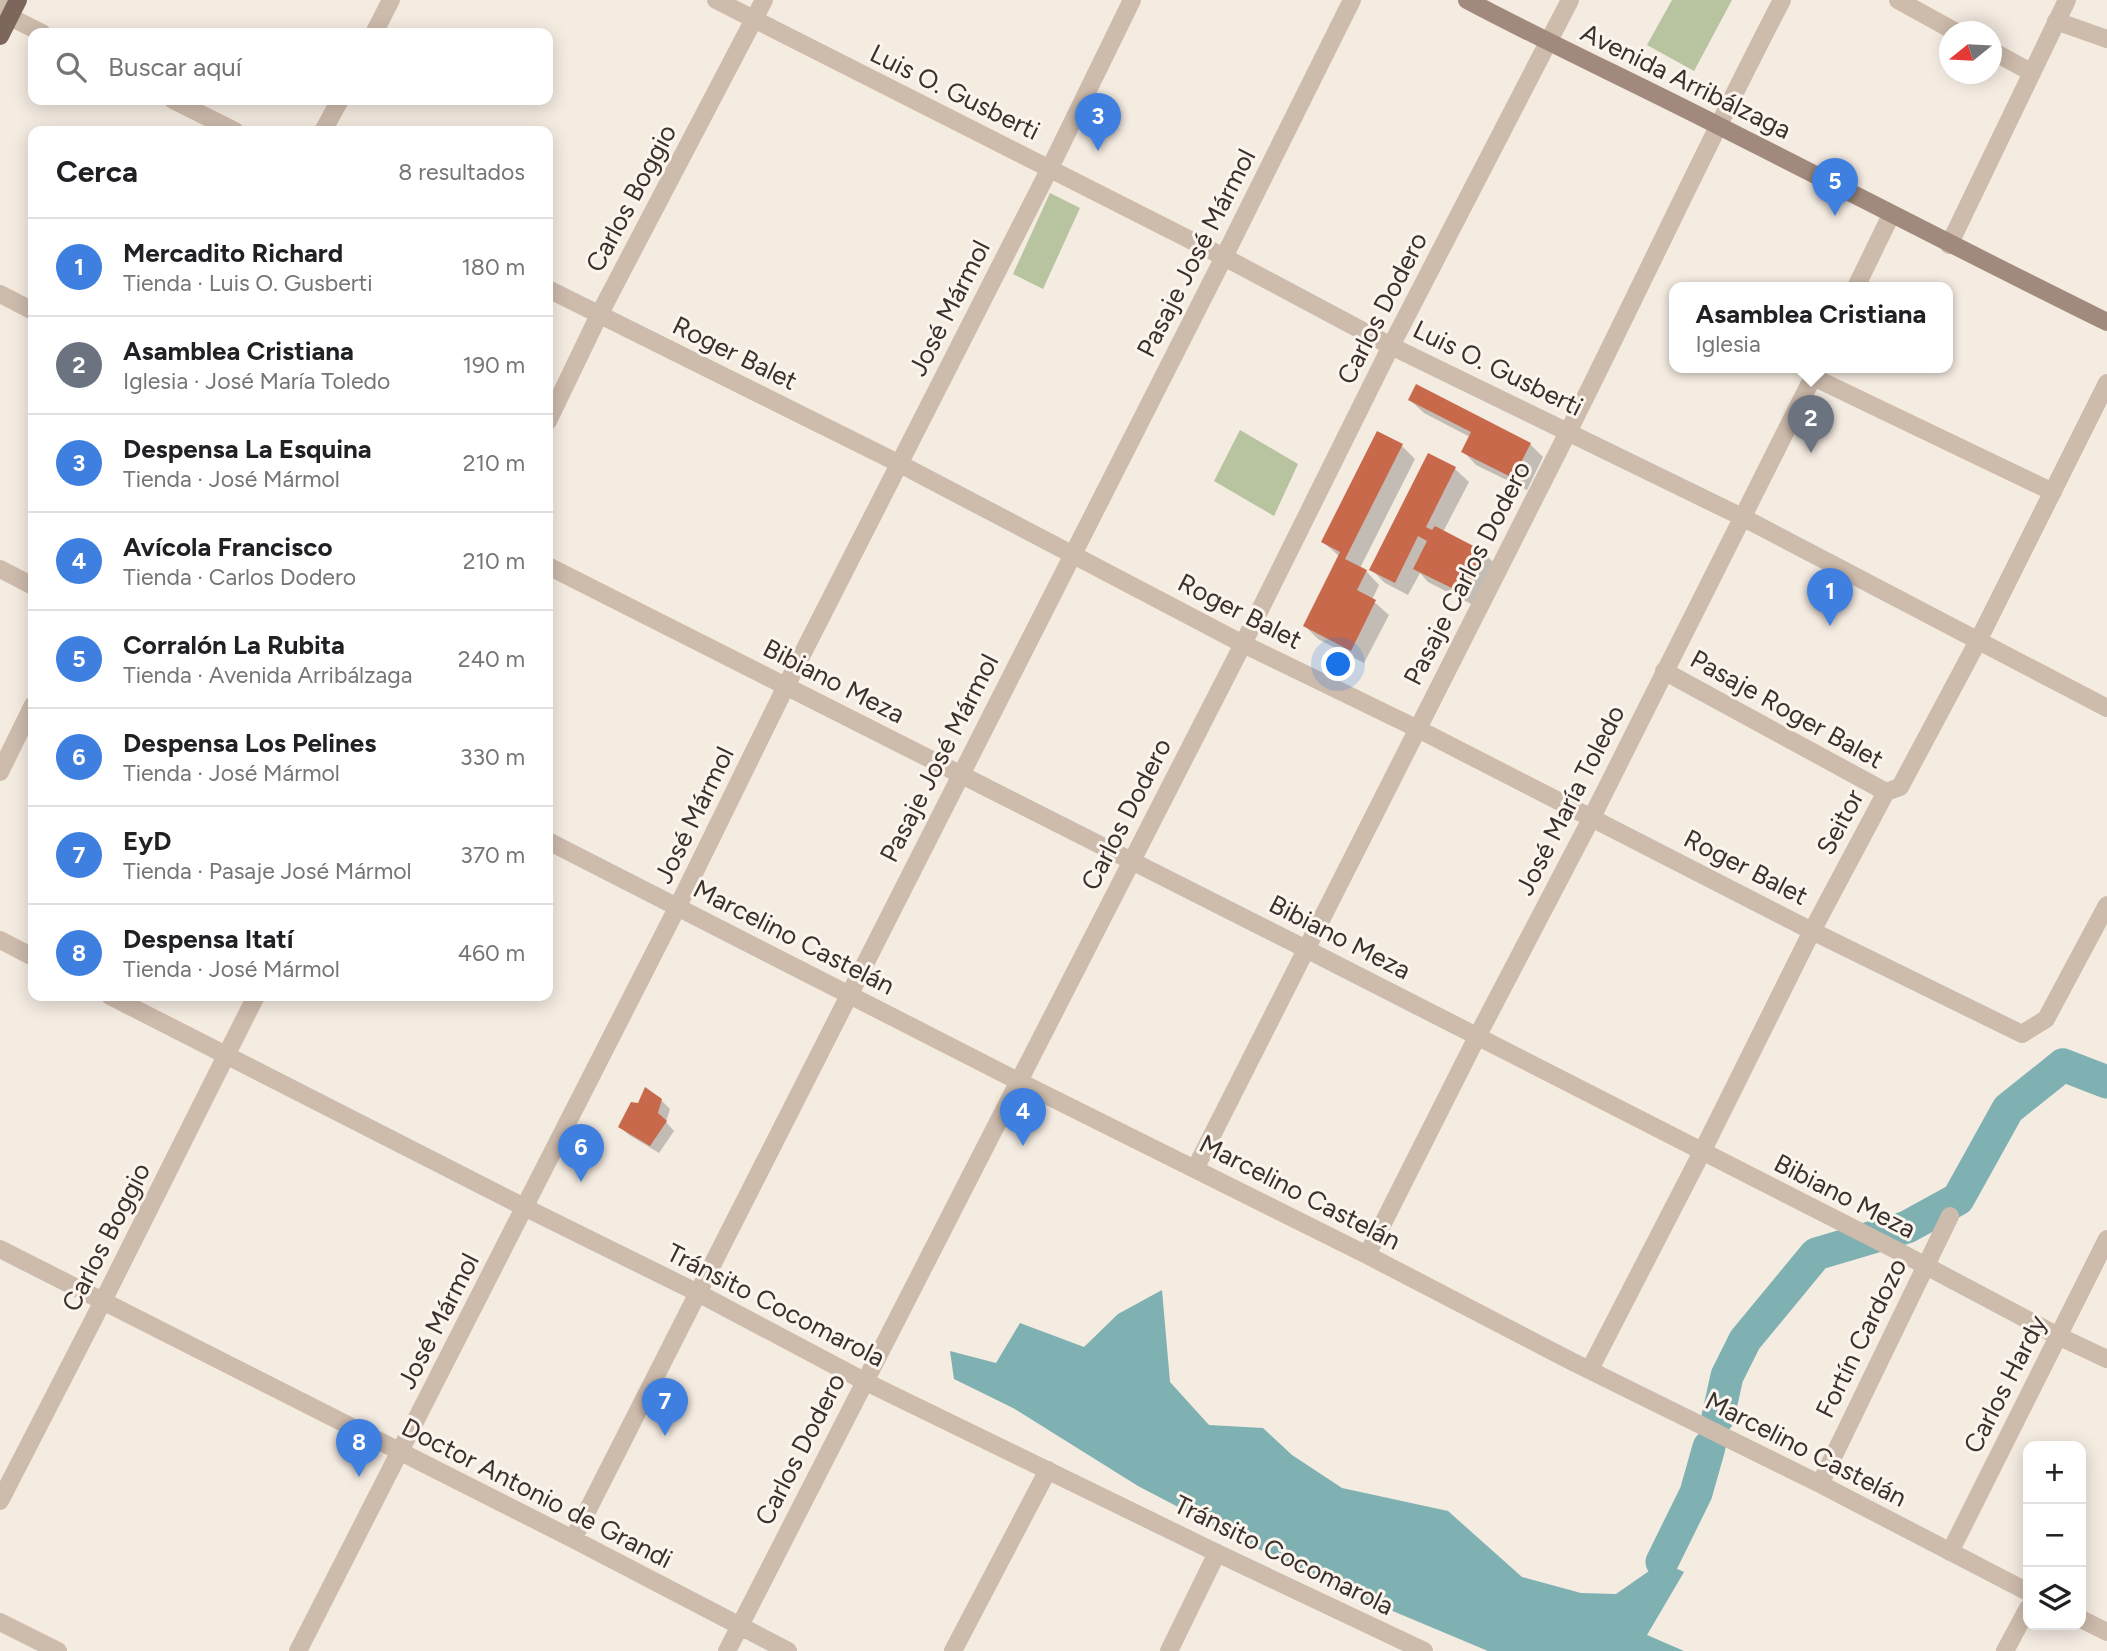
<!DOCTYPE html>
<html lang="es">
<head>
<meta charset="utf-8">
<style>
	:root { --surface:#fff; --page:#f2f2f2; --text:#202124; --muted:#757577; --line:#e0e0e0; --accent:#1f5a5e }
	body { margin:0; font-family:Figtree,sans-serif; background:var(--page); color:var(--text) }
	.controls { position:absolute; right:21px; bottom:21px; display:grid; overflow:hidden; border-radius:14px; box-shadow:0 4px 18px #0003 }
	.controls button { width:63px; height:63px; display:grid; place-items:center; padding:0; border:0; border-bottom:2px solid var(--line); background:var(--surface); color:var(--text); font:35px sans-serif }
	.compass { position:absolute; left:1939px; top:21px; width:63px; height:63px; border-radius:50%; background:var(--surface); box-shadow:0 4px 18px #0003; rotate:252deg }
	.you { position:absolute; left:1339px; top:665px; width:24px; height:24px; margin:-18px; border:5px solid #fff; border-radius:50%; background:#1a73e8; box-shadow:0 0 0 10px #1a73e833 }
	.badge { display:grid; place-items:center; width:46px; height:46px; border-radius:50%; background:var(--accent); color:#fff; font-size:23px; font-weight:700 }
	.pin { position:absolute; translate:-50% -58px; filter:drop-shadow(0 2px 4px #0008) }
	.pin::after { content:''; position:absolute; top:37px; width:24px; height:21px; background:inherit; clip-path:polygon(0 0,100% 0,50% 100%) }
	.popup { position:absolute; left:1669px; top:282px; width:284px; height:91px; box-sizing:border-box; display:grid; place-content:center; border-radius:14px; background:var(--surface); filter:drop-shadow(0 2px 5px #0005); font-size:23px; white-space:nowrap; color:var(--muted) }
	.popup b { font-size:26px; color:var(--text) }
	.popup::after { content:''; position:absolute; left:50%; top:100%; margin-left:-14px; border:14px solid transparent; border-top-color:var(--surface) }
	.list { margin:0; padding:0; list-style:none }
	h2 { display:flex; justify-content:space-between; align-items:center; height:91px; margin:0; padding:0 28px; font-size:30px }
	h2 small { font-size:23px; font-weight:400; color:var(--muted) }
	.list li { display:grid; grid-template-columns:46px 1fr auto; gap:21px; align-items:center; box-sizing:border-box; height:98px; padding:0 28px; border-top:2px solid var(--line) }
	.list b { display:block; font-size:26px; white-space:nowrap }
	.list p { margin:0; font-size:23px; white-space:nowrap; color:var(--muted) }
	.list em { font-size:23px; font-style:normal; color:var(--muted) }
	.icon { flex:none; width:38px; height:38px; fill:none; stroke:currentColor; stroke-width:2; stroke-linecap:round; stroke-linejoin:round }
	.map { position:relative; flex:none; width:2107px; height:1651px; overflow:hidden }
	.search { position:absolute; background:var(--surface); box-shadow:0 4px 18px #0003; left:28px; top:28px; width:525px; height:77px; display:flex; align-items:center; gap:18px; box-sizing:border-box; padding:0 24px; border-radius:14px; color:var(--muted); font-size:26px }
	.panel { position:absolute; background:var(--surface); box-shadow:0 4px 18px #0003; left:28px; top:126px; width:525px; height:875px; border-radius:14px }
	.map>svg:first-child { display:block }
</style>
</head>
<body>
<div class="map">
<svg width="2107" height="1651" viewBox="0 0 2107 1651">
	<rect width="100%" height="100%" fill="#f4ebe1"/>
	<path fill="#b8c4a0" d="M 1672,0 L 1732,0 L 1694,71 L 1647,45 Z
		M 1050,193 L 1080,208 L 1043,289 L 1013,274 Z
		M 1240,430 L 1298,464 L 1274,516 L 1214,481 Z"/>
	<path fill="#7fb0b2" d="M 1162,1290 L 1170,1382 L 1209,1425 L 1263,1428 L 1292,1455 L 1342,1488 L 1448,1511 L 1522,1577 L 1581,1593 L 1616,1594 L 1662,1562 L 1684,1572 L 1647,1635 L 1684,1651 L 1488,1651 L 1314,1578 L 1138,1486 L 1013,1408 L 954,1379 L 950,1351 L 996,1363 L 1020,1323 L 1084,1347 L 1118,1314 Z"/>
	<path fill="#0003" d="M 1410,400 L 1530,444 L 1543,457 L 1527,490 L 1476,465 L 1463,451 L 1470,437 L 1424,413 Z
		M 1402,446 L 1415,459 L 1360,568 L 1366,571 L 1379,585 L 1372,600 L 1389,615 L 1364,663 L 1318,639 L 1305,626 L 1340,557 L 1323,542 Z
		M 1429,455 L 1455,469 L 1469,482 L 1443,532 L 1484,553 L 1497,566 L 1477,607 L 1428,582 L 1420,573 L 1408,595 L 1385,583 L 1371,569 Z
		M 661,1100 L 670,1109 L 666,1122 L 674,1131 L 659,1153 L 629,1135 L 620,1127 L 639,1105 Z"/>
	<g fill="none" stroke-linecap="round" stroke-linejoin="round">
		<path stroke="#7fb0b2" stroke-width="33" d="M 1718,1417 L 1727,1376 L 1745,1340 L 1816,1254 L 1907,1227 L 1958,1199 L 2008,1109 L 2063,1065 L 2107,1082
			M 1662,1562 L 1696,1493 L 1709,1447"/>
	</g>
	<path fill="#c8694b" d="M 1416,384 L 1531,443 L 1513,478 L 1461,452 L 1471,432 L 1408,400 Z
		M 1377,431 L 1403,444 L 1345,559 L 1367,570 L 1357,590 L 1376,600 L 1351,651 L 1303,626 L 1340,552 L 1321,542 Z
		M 1428,453 L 1456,467 L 1426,527 L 1432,530 L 1435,526 L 1485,552 L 1464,594 L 1413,569 L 1427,541 L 1418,536 L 1395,583 L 1369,570 Z
		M 645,1087 L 662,1099 L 658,1113 L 667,1121 L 650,1146 L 618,1127 L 631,1102 L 638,1103 Z"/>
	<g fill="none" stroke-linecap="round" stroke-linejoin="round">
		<path stroke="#cdbbac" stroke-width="18" d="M 716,0 L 1224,257 L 1391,346 L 1742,517 L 2107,708
			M 1898,0 L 1956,32
			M 0,5 L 10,17 L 42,33
			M 2056,21 L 2107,39
			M 374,33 L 391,0
			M 1992,51 L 2031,72
			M 173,100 L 235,131
			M 323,131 L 340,100
			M 1949,245 L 2067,0
			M 1856,287 L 1891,215
			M 548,289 L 900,464 L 1243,644 L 1418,729 L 1812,931 L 2022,1034 L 2046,1019 L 2107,905
			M 0,294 L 33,311
			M 1813,377 L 2053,492
			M 548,421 L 599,315 L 764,0
			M 548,566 L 1304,948 L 1894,1249 L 2058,1336 L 2107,1359
			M 0,569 L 33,586
			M 1664,671 L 1886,792
			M 0,772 L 33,705
			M 548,841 L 1018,1081 L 1367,1255 L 1573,1362 L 1820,1484 L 2028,1592
			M 1195,1169 C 1317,923 1443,680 1566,436 C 1639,291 1707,144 1782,0
			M 0,1249 L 573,1539 L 788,1651
			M 1367,1255 L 1477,1037 L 1592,817 L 1818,367
			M 1590,1369 L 1702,1152 L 1812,931 L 1886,792 L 1900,787 L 1978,641 L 2107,383
			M 1820,1484 L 1950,1216
			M 0,1501 L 103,1301 L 256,996
			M 573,1539 L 1224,257 L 1352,0
			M 1950,1552 L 2107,1239
			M 2081,1619 L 2107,1632
			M 0,1622 L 58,1651
			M 298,1651 L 678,906 L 786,686 L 1050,168 L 1132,0
			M 727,1651 L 1243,644 L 1391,346 L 1570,0
			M 953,1651 L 1048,1470
			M 1169,1651 L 1217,1553
			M 2005,1651 L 2028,1608"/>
		<path stroke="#cdbbac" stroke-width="18" d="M 0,940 L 33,957
			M 110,996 L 524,1207 L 698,1293 L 864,1381 L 1217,1553 L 1424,1651"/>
		<path stroke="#a18a7d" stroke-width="18" d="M 1467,0 C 1550,44 1635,83 1719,126 C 1848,191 1977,258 2107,322"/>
		<path stroke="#7d675c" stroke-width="18" d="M 0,36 L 18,0"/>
	</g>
	<g text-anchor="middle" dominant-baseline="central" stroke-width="6" stroke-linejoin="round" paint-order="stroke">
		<g font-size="26" fill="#3b302b" stroke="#fbf5ee">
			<text transform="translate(1686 81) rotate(26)">Avenida Arribálzaga</text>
			<text transform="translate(955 92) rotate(26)">Luis O. Gusberti</text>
			<text transform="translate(631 198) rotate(-62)">Carlos Boggio</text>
			<text transform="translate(1196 253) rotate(-63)">Pasaje José Mármol</text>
			<text transform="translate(949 308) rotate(-63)">José Mármol</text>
			<text transform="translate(1382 308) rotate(-63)">Carlos Dodero</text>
			<text transform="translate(735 353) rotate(26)">Roger Balet</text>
			<text transform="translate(1498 368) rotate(26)">Luis O. Gusberti</text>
			<text transform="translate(1467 573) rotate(-63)">Pasaje Carlos Dodero</text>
			<text transform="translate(1240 611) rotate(27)">Roger Balet</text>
			<text transform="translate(834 681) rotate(27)">Bibiano Meza</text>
			<text transform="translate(1787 709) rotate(29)">Pasaje Roger Balet</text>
			<text transform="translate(939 758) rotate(-63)">Pasaje José Mármol</text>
			<text transform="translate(1570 800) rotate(-63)">José María Toledo</text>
			<text transform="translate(1126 814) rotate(-63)">Carlos Dodero</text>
			<text transform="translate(694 815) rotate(-64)">José Mármol</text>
			<text transform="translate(1840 822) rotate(-62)">Seitor</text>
			<text transform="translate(1746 867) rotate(27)">Roger Balet</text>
			<text transform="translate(794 937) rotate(27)">Marcelino Castelán</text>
			<text transform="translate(1340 937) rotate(27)">Bibiano Meza</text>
			<text transform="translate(1300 1192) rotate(27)">Marcelino Castelán</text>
			<text transform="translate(1845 1196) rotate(27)">Bibiano Meza</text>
			<text transform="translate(106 1237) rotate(-63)">Carlos Boggio</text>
			<text transform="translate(776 1305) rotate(27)">Tránsito Cocomarola</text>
			<text transform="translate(438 1321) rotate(-63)">José Mármol</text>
			<text transform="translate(1861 1338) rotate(-64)">Fortín Cardozo</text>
			<text transform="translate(2005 1384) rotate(-63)">Carlos Hardy</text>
			<text transform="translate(800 1449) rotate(-63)">Carlos Dodero</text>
			<text transform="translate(1806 1449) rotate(27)">Marcelino Castelán</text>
			<text transform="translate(537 1493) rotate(27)">Doctor Antonio de Grandi</text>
			<text transform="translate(1284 1555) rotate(26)">Tránsito Cocomarola</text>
		</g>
	</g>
</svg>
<div class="controls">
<button>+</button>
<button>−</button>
<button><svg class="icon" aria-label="layers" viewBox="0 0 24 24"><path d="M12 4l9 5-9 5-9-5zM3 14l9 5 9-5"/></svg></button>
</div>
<svg class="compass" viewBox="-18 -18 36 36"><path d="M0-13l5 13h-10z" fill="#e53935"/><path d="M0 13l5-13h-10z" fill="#757577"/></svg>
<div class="you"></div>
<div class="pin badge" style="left:1830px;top:626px;background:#3f7fe0">1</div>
<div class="pin badge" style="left:1811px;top:453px;background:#6b7280">2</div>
<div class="popup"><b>Asamblea Cristiana</b>Iglesia</div>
<div class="pin badge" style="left:1098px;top:151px;background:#3f7fe0">3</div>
<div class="pin badge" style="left:1023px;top:1146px;background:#3f7fe0">4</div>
<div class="pin badge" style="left:1835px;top:216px;background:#3f7fe0">5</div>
<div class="pin badge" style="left:581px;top:1182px;background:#3f7fe0">6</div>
<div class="pin badge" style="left:665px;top:1436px;background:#3f7fe0">7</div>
<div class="pin badge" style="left:359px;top:1477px;background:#3f7fe0">8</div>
<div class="search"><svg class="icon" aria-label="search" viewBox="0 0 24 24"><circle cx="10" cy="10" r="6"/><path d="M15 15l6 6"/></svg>Buscar aquí</div>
<section class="panel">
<h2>Cerca<small>8 resultados</small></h2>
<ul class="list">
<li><span class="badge" style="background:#3f7fe0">1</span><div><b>Mercadito Richard</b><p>Tienda · Luis O. Gusberti</p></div><em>180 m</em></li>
<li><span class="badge" style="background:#6b7280">2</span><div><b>Asamblea Cristiana</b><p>Iglesia · José María Toledo</p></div><em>190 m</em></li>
<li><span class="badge" style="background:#3f7fe0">3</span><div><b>Despensa La Esquina</b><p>Tienda · José Mármol</p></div><em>210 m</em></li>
<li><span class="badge" style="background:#3f7fe0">4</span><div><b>Avícola Francisco</b><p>Tienda · Carlos Dodero</p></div><em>210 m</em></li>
<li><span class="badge" style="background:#3f7fe0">5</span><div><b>Corralón La Rubita</b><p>Tienda · Avenida Arribálzaga</p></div><em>240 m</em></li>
<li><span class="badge" style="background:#3f7fe0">6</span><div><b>Despensa Los Pelines</b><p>Tienda · José Mármol</p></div><em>330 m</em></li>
<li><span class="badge" style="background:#3f7fe0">7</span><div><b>EyD</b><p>Tienda · Pasaje José Mármol</p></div><em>370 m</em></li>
<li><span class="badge" style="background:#3f7fe0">8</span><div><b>Despensa Itatí</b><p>Tienda · José Mármol</p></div><em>460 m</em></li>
</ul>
</section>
</div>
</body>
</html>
